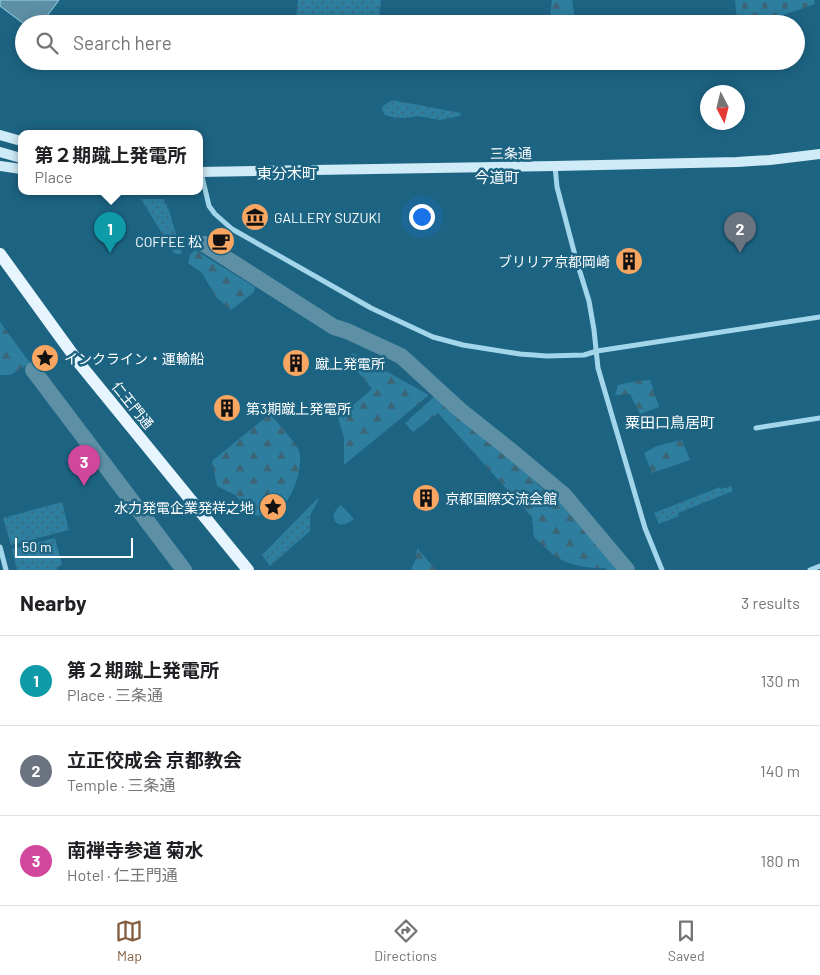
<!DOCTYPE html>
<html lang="en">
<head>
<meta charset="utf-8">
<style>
	:root { --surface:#fff; --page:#f6f6f6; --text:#202124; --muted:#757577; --line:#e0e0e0; --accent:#825d40 }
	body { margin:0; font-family:Barlow,"Noto Sans JP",sans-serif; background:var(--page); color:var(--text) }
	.compass { position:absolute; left:700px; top:85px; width:45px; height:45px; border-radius:50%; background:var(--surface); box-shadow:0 2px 12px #0003; rotate:173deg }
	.scale { position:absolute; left:15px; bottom:12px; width:118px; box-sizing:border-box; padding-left:5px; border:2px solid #fff; border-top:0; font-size:14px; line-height:18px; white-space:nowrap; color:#fff; -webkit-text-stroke:4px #1d6483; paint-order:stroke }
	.you { position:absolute; left:421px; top:216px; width:18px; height:18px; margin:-12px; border:4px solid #fff; border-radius:50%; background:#1a73e8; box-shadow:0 0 0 8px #1a73e833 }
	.badge { display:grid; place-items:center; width:32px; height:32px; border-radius:50%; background:var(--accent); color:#fff; font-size:16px; font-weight:700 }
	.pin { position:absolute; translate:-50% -41px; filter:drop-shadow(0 1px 2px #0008) }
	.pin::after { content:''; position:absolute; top:26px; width:18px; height:15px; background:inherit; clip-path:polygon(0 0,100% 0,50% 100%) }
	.popup { position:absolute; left:18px; top:130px; width:185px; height:65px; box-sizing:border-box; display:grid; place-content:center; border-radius:10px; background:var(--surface); filter:drop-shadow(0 1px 4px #0005); font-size:16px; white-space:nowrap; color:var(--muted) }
	.popup b { font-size:19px; color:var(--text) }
	.popup::after { content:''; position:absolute; left:50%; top:100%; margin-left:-10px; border:10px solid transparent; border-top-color:var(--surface) }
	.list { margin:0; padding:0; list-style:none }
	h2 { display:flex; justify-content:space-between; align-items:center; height:65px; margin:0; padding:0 20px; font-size:21px }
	h2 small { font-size:16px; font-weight:400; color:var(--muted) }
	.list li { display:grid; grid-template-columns:32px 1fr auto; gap:15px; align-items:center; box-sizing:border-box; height:90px; padding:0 20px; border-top:1px solid var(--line) }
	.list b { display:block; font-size:19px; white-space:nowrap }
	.list p { margin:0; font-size:16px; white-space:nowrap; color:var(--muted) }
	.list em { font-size:16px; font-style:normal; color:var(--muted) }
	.icon { flex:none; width:28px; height:28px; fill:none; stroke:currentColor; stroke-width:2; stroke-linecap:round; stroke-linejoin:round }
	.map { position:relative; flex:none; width:820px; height:570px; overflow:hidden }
	.search { position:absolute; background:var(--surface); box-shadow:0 2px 12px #0003; left:15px; right:15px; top:15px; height:55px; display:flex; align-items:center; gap:12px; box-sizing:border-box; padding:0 18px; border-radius:28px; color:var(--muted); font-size:19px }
	.sheet { height:335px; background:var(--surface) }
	nav { display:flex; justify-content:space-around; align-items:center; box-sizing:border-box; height:70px; border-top:1px solid var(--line); background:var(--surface); font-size:14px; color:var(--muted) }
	nav a { display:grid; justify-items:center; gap:2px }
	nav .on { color:var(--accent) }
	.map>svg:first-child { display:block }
</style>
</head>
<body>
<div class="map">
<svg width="820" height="570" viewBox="0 0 820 570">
	<defs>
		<pattern id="forest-firs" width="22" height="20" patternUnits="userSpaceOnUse" patternTransform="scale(1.25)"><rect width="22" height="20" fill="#2d7e9f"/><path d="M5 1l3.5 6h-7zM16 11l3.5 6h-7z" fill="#3c6576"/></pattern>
		<pattern id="cemetery-stones" width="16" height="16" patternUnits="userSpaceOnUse" patternTransform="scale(1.25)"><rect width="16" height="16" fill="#2d7e9f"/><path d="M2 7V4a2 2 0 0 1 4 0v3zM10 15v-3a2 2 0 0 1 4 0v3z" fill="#3c6576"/></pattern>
		<pattern id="garden-dots" width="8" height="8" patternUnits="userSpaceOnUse" patternTransform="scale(1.25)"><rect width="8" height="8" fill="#2d7e9f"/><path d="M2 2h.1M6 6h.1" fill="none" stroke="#3c6576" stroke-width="1.8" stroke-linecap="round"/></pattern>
	</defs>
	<rect width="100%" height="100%" fill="#1d6483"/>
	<path fill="#2d7e9f" d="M 341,505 L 354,519 C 338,533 325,517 341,505 Z"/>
	<path fill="url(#forest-firs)" d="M 552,0 L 572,0 L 575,22 L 600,20 L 601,24 L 549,24 Z
		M 195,250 L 255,287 L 254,292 L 231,310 L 216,297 L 202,273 L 188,263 L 190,255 Z
		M 0,322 L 30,363 L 10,375 L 0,375 Z
		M 353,353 L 429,395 L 344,465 L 344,437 L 338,418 L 372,389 L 347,358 Z
		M 650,380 L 659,407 L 640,414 L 630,394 L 615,395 L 618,385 L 637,381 Z
		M 436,395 L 448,405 L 456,414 L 478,432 L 492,439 L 538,485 L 561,503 L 572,518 L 621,570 L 607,570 L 605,568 C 591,569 566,565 555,556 C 547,550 541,543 534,537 L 532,517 L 438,413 L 413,432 L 405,423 Z
		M 270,414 C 277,422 296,443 299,451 C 304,466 292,501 279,509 C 274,512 263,514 256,516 L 248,510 L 235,495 L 217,486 L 212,461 Z
		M 682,440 L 690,460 L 652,473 L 644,453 L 657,446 Z
		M 417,548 L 436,570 L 411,570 L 416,559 Z"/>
	<path fill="url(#cemetery-stones)" d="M 735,0 L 814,0 L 815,4 C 790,12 764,24 737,24 Z"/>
	<path fill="url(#garden-dots)" d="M 298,0 L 381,0 L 378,24 L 334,24 L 296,19 Z
		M 392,100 L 461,113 L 459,116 L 440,120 L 417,116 L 407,118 L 396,118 L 385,115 L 382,110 L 383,106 Z
		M 141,199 L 164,199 L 165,204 L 168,207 L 182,254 L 177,254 L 174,253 Z
		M 731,486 L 733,491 L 678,513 L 679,516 L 659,524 L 654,513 L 720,487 L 721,489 Z
		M 318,498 L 319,499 L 310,516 L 310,531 L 270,566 L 262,555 Z
		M 62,502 L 69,530 L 11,545 L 3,518 Z
		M 55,538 L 62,564 L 56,570 L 17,570 L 12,549 Z"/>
	<path fill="#5d90a5" stroke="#97d4eb" d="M 0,0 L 59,0 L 41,24 L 24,24 L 0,6 Z"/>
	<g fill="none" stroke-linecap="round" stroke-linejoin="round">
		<path stroke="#5d90a5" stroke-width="16" d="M 204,244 L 334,327 L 347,331 L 401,356 L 460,410 L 509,449 L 564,495 L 627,570
			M 33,370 L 184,570"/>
		<path stroke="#a3d6ea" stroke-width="5" d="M 555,166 L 557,187 L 576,259 L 589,301 L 594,330 L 598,368 L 645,528 L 662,570
			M 201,172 L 209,206 L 215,214 L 232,229 L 371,308 L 433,337 L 463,345 L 520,354 L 547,356 L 584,355 L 597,351 L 820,317
			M 756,428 L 820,418
			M 0,547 L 6,570
			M 810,570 L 820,566"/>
		<path stroke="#cfebf7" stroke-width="10" d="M 0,135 L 21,141
			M 0,152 L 21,158
			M 0,166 L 21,169
			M 199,172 L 555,166 L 737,162 L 770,160 L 820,154"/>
		<path stroke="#e7f6fe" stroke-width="12" d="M 0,254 L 79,363 L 248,570"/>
	</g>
	<defs>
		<g id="museum-disc" transform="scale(1.4375)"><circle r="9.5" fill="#f9a662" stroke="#1d6483"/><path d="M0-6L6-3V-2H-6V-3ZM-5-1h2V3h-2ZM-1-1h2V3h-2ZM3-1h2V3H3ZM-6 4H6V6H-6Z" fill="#111"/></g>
		<g id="cafe-disc" transform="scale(1.4375)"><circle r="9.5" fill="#f9a662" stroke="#1d6483"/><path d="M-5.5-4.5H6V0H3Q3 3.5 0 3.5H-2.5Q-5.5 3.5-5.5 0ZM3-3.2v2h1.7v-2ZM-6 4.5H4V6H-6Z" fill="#111"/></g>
		<g id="building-disc" transform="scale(1.4375)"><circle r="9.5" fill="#f9a662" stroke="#1d6483"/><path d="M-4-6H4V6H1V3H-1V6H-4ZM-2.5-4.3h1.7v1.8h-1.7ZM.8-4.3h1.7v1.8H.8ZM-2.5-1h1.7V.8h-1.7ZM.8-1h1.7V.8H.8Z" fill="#111"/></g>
		<g id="sight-disc" transform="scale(1.4375)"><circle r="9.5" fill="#f9a662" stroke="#1d6483"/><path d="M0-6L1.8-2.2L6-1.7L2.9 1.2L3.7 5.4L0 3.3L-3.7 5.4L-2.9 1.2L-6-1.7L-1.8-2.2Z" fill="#111"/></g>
	</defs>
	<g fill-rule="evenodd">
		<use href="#museum-disc" x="255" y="217"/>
		<use href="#cafe-disc" x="221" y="241"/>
		<use href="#building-disc" x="629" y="261"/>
		<use href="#sight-disc" x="45" y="358"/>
		<use href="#building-disc" x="296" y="363"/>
		<use href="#building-disc" x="227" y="408"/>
		<use href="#building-disc" x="426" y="498"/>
		<use href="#sight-disc" x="273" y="507"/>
	</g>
	<g text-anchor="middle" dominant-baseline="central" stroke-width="5" stroke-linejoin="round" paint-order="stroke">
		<g font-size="14" fill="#fff" stroke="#1d6483">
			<text transform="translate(511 153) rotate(-1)">三条通</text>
			<text transform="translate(133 405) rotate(51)">仁王門通</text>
		</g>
		<g font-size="14" fill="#fff" stroke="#1d6483" text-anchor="start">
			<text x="274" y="217">GALLERY SUZUKI</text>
			<text x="202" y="241" text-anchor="end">COFFEE 松</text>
			<text x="610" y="261" text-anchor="end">ブリリア京都岡崎</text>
			<text x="64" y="358">インクライン・運輸船</text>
			<text x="315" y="363">蹴上発電所</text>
			<text x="246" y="408">第3期蹴上発電所</text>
			<text x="445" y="498">京都国際交流会館</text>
			<text x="254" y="507" text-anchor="end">水力発電企業発祥之地</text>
		</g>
		<g font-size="15" fill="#fff" stroke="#1d6483">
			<text x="287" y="173">東分木町</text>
			<text x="497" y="177">今道町</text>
			<text x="670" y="422">粟田口鳥居町</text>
		</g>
	</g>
</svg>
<svg class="compass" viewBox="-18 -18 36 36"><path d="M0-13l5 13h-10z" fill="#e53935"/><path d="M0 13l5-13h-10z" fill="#757577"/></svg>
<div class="scale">50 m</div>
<div class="you"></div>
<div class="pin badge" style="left:110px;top:253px;background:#0f9aa8">1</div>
<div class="popup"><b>第２期蹴上発電所</b>Place</div>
<div class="pin badge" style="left:740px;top:253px;background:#6b7280">2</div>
<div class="pin badge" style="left:84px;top:486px;background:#d1479c">3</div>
<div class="search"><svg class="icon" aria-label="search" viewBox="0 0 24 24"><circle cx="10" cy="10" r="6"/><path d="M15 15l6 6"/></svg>Search here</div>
</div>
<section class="sheet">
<h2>Nearby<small>3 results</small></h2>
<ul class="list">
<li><span class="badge" style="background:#0f9aa8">1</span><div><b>第２期蹴上発電所</b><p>Place · 三条通</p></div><em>130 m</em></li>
<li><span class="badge" style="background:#6b7280">2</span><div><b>立正佼成会 京都教会</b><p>Temple · 三条通</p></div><em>140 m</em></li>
<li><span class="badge" style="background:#d1479c">3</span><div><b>南禅寺参道 菊水</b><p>Hotel · 仁王門通</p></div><em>180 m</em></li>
</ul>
</section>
<nav>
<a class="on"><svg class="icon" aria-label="map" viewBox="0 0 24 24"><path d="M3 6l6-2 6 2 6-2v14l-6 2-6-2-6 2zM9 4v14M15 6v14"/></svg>Map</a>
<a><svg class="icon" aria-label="directions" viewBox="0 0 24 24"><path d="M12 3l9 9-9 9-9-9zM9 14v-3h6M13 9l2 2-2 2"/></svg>Directions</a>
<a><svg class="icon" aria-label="saved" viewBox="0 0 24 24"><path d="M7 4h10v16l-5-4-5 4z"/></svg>Saved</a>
</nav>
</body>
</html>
